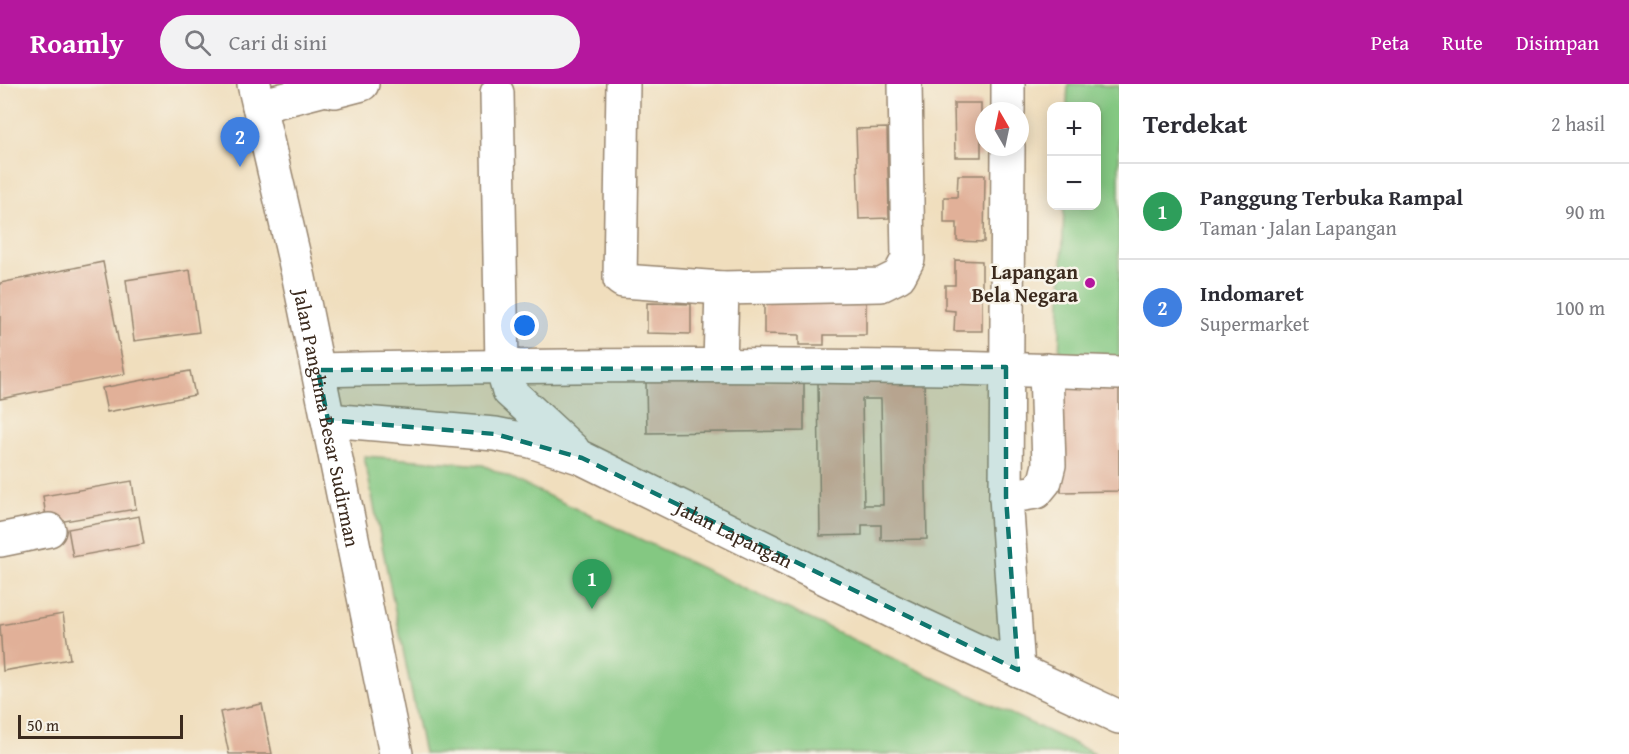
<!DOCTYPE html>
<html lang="id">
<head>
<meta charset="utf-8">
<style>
	:root { --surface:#fff; --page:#f2f2f3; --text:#2b2b33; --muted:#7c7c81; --line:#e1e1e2; --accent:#b5179e }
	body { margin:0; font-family:"Gentium Book Plus",serif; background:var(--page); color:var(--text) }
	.controls { position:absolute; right:18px; top:18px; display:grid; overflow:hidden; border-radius:12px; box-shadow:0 3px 15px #0003 }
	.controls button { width:54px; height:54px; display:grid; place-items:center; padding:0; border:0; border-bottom:2px solid var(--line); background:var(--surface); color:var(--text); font:30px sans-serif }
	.compass { position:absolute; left:975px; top:18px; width:54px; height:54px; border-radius:50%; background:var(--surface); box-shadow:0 3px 15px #0003; rotate:351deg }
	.scale { position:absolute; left:18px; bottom:15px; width:165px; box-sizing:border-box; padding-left:6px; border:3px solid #3b2a1e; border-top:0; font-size:16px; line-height:21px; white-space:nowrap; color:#3b2a1e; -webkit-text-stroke:4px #f7f3e8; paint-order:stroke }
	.you { position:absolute; left:525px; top:242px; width:21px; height:21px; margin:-15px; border:4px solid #fff; border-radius:50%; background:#1a73e8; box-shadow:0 0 0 9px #1a73e833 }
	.badge { display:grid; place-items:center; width:39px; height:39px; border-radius:50%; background:var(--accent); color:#fff; font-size:20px; font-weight:700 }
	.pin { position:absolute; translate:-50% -50px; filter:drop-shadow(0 2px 3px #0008) }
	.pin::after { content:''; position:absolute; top:32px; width:21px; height:18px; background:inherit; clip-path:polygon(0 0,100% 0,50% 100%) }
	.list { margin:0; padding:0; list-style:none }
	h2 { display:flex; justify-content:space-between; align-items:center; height:78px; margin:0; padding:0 24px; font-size:26px }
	h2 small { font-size:20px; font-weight:400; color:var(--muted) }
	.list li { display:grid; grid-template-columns:39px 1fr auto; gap:18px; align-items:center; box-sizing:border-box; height:96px; padding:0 24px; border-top:2px solid var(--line) }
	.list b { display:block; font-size:22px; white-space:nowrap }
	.list p { margin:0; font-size:20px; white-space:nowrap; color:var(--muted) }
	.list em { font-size:20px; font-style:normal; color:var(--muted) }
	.icon { flex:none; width:33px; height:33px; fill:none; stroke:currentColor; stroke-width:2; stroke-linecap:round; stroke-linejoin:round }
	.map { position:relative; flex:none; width:1119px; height:670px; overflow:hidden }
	header { display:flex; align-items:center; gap:36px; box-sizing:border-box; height:84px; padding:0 30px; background:var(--accent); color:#fff }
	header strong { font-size:28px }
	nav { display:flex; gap:33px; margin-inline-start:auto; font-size:21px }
	.search { width:420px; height:54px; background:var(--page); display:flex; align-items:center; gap:15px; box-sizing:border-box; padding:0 21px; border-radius:33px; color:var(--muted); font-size:22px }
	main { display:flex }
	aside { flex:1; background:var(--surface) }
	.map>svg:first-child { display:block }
</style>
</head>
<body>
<header>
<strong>Roamly</strong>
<div class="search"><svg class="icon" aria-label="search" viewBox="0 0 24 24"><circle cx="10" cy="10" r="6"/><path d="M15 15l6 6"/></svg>Cari di sini</div>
<nav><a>Peta</a><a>Rute</a><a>Disimpan</a></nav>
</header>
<main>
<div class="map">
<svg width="1119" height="670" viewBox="0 0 1119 670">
	<rect width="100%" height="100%" fill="#f7f3e8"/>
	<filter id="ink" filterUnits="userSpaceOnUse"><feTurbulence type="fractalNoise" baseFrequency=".0167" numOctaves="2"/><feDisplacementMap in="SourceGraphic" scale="12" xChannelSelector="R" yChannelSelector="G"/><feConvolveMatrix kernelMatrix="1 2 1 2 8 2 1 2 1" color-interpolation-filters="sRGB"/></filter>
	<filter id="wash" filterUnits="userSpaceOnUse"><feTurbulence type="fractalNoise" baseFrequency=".008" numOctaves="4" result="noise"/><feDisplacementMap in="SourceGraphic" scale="24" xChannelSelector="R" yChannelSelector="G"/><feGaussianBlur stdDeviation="1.35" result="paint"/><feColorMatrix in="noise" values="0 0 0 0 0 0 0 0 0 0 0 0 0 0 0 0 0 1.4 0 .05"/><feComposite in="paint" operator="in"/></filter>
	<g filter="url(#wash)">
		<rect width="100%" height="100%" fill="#f0debd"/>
		<path fill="#84c882" stroke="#607950" stroke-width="1.5" d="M 1068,0 L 1119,2 L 1119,278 L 1059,276 L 1064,122 L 1096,122 L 1096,22 L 1067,22 Z
			M 364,372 L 483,381 L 1096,670 L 424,670 Z"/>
		<g id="blocks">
			<path fill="#e1b098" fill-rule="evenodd" d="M 954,19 L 981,19 L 981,73 L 955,73 Z
				M 887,44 L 889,134 L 859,135 L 856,45 Z
				M 958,91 L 985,91 L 984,158 L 957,157 L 957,139 L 944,139 L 944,113 L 957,113 Z
				M 955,176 L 982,177 L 982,247 L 954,247 L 955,227 L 945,226 L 945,201 L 955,201 Z
				M 103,178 L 125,290 L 0,315 L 0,199 Z
				M 190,186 L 199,248 L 134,257 L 126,196 Z
				M 764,217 L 866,217 L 866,251 L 824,251 L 824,261 L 799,261 L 799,251 L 764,250 Z
				M 647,219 L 691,220 L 691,250 L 647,249 Z
				M 190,287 L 195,311 L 107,328 L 102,304 Z
				M 1119,293 L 1119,407 L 1061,408 L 1060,294 Z
				M 804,296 L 804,347 L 647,349 L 646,298 Z
				M 924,296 L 927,455 L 881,456 L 881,441 L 862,441 L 862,451 L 820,452 L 818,299 ZM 862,315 L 881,315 L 883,421 L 864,421 Z
				M 132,397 L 136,425 L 47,440 L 43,412 Z
				M 139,432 L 144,460 L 73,473 L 68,445 Z
				M 63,530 L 70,575 L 3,587 L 0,541 Z
				M 262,620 L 272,670 L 229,670 L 220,628 Z"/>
		</g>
	</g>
	<g filter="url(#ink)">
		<use href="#blocks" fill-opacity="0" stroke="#96846e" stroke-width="1.5"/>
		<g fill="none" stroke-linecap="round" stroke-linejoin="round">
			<g stroke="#96846e" stroke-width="36">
				<g id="minor">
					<path d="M 623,0 L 620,195 L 623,197 L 722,204"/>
					<path d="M 497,9 L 502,282 L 509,307 L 573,366"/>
					<path d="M 259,22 L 325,5 L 335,7 L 362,0"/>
					<path d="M 1008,27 L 1008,0"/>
					<path d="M 1008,63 L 1006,413 L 1018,586"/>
					<path d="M 720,281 L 722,204 L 881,201 L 899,192 L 908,175 L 905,0"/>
					<path d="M 318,286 C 586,280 852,279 1119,289"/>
					<path id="s1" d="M 328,336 L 495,350 L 531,357 L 582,374 L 894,528 L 1119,633"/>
					<path d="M 1006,413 L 1036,408 L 1045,397 L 1049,381 L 1046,286"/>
					<path d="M 0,456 L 49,446"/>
				</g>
			</g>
			<g stroke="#96846e" stroke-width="36">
				<g id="highway">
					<path id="s2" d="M 254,0 L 299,194 L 396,670"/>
				</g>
			</g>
			<use href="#minor" stroke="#fff" stroke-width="33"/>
			<use href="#highway" stroke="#fff" stroke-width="33"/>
		</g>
	</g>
	<path fill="#0f766e" fill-opacity="0.2" stroke="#0f766e" stroke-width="4.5" stroke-dasharray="12 8" stroke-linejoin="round" d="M 1006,283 L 1006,413 L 1018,586 L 582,374 L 495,350 L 328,336 L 318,286 Z"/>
	<circle fill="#b5179e" stroke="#f7f3e8" stroke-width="2" cx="1090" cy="199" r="6"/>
	<g text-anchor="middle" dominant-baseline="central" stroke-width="5" stroke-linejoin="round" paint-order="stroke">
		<g font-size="20" font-weight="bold" fill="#3b2a1e" stroke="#f7f3e8" text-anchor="end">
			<text x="1078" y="187">Lapangan<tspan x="1078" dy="23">Bela Negara</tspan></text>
		</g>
		<g font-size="20" fill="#3b2a1e" stroke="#f7f3e8">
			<text stroke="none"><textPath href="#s2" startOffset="342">Jalan Panglima Besar Sudirman</textPath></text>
			<text stroke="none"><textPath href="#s1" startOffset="428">Jalan Lapangan</textPath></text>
		</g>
	</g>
</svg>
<div class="controls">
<button>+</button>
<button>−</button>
</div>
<svg class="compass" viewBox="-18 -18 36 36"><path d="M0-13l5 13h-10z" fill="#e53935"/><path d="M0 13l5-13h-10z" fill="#7c7c81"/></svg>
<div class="scale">50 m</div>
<div class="you"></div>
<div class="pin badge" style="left:592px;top:525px;background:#2e9e5b">1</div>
<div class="pin badge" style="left:240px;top:83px;background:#3f7fe0">2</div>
</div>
<aside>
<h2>Terdekat<small>2 hasil</small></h2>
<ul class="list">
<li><span class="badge" style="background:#2e9e5b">1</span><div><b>Panggung Terbuka Rampal</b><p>Taman · Jalan Lapangan</p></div><em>90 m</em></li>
<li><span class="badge" style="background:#3f7fe0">2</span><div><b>Indomaret</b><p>Supermarket</p></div><em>100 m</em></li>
</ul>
</aside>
</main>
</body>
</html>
